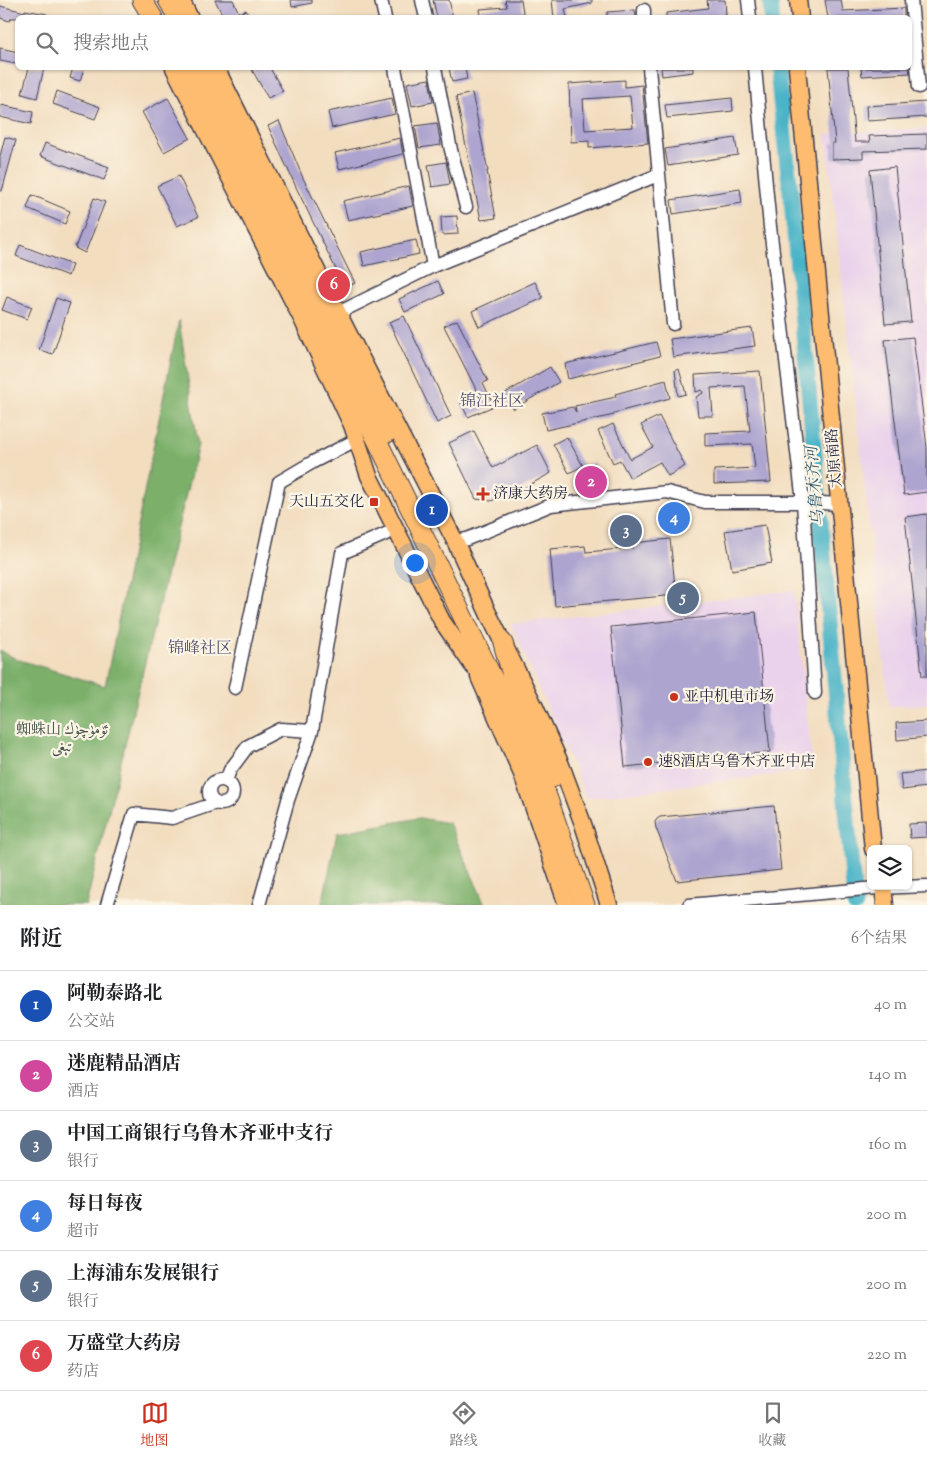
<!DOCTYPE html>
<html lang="zh">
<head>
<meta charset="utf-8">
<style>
	:root { --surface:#fff; --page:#f6f6f6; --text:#202124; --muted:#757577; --line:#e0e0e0; --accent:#c8321e }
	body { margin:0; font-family:"Sorts Mill Goudy",Amiri,"Noto Serif SC",serif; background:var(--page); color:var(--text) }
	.controls { position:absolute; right:15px; bottom:15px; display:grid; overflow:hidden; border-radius:8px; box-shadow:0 1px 4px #0004 }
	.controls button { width:45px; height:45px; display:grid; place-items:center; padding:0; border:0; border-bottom:1px solid var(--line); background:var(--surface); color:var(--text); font:25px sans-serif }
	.you { position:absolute; left:414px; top:562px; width:18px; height:18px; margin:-12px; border:4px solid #fff; border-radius:50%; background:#1a73e8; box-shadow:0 0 0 8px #1a73e833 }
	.badge { display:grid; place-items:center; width:32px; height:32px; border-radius:50%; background:var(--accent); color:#fff; font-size:16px; font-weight:700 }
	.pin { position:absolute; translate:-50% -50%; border:2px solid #fff; box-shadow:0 1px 5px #0006 }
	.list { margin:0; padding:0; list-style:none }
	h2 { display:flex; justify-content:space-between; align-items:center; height:65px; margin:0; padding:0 20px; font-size:21px }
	h2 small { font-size:16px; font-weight:400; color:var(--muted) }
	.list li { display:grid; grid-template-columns:32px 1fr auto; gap:15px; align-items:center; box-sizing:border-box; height:70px; padding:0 20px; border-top:1px solid var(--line) }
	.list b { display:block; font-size:19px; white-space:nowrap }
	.list p { margin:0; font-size:16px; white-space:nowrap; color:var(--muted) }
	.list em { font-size:16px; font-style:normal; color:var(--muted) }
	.icon { flex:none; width:28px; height:28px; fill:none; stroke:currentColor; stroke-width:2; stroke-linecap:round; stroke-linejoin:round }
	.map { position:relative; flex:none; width:927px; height:905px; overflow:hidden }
	.search { position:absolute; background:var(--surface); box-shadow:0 1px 4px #0004; left:15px; right:15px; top:15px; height:55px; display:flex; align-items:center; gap:12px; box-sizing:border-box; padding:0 18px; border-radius:8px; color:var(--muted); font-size:19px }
	.sheet { height:485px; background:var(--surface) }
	nav { display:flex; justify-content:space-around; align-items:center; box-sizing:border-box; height:70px; border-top:1px solid var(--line); background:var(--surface); font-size:14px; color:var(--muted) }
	nav a { display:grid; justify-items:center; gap:2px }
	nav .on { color:var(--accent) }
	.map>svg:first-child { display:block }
</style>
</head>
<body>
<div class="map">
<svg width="927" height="905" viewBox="0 0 927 905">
	<rect width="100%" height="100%" fill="#fcf5e5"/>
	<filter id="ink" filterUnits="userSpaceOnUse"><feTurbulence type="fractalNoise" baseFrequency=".02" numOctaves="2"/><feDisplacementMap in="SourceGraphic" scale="10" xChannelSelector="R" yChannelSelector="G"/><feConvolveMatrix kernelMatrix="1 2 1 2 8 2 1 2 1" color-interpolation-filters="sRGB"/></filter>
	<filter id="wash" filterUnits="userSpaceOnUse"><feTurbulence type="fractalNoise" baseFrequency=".0096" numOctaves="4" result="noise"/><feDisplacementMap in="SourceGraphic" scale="20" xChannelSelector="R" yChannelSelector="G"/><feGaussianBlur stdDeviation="1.12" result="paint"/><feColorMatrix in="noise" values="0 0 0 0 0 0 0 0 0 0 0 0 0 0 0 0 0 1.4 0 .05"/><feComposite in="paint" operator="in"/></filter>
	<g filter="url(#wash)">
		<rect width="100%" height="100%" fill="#f2ddbf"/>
		<path fill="#ead1ec" d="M 927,128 L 927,704 L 889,707 L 826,134 Z
			M 794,590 L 813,770 L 587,798 L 511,624 Z"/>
		<path fill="#7cb06b" stroke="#4f6953" d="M 179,320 L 198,445 L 86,905 L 0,905 L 0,650 L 16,659 L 105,686 Z
			M 419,818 L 449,823 L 485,905 L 322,905 L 337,833 Z"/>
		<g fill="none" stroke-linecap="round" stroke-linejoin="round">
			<path stroke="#49b4c7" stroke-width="16" d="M 770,0 L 772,18
				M 777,68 L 792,206 L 855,905"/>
		</g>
		<g id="blocks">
			<path fill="#ada4d0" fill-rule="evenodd" d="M 215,0 L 233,0 L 239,13 L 246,10 L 250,18 L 224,18 Z
				M 291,0 L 312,0 L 312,3 L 292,7 Z
				M 433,0 L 449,0 L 453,18 L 437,18 Z
				M 505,0 L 521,0 L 524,18 L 481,18 L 480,9 L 507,7 Z
				M 552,0 L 592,0 L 592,3 L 565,9 L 567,18 L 554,18 Z
				M 707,0 L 725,0 L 726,15 L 708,18 L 666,18 L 666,13 L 708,8 Z
				M 825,0 L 841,0 L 843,11 L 904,8 L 904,18 L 828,18 Z
				M 0,6 L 25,12 L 25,10 L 47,14 L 46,18 L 11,18 L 10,21 L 0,18 Z
				M 635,10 L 636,18 L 607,18 L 607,12 Z
				M 0,48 L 18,52 L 16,64 L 0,61 Z
				M 29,68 L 44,68 L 37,98 L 22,94 Z
				M 73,68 L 84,68 L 80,81 L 70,78 Z
				M 251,68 L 270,68 L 283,91 L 268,98 Z
				M 449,68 L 465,68 L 467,79 L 452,82 Z
				M 661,68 L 693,68 L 693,72 L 662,76 Z
				M 828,68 L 848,68 L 855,142 L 870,142 L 869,136 L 927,134 L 927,149 L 863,151 L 863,158 L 832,159 L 832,143 L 835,143 Z
				M 861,68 L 909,68 L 910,73 L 862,76 Z
				M 429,79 L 433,102 L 412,106 L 407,83 Z
				M 625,80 L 625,87 L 642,85 L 648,143 L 589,148 L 589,141 L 571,142 L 569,84 ZM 630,96 L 633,127 L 585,130 L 583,99 Z
				M 57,91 L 100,107 L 95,119 L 53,104 Z
				M 472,93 L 488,171 L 487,171 L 496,218 L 481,220 L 456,97 Z
				M 168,98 L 190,138 L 164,152 L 142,112 Z
				M 392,98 L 395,114 L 332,128 L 328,112 Z
				M 732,98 L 733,111 L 667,118 L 665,105 Z
				M 927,102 L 927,117 L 867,121 L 866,106 Z
				M 1,105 L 33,112 L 31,124 L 0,117 Z
				M 279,121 L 303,178 L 355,283 L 345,288 L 296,187 L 268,126 Z
				M 437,123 L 441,145 L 419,148 L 415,126 Z
				M 5,137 L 16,140 L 2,191 L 0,191 L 0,156 Z
				M 400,138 L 403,154 L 339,169 L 335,153 Z
				M 735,138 L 738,155 L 668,166 L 665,149 Z
				M 45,143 L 109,167 L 104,180 L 40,156 Z
				M 446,162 L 450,184 L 432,187 L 428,165 Z
				M 895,167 L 911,322 L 885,324 L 870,170 Z
				M 179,176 L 198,217 L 177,226 L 157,186 Z
				M 409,186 L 413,206 L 348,220 L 343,201 Z
				M 740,189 L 742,203 L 673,214 L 671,200 Z
				M 32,195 L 70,211 L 65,224 L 27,208 Z
				M 94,198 L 105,202 L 85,253 L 75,248 Z
				M 457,216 L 458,234 L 442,235 L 441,217 Z
				M 416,240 L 419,254 L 364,266 L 361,252 Z
				M 20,245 L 72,265 L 68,276 L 16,256 Z
				M 438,281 L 444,294 L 405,312 L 399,299 Z
				M 535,282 L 543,298 L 479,327 L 472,311 Z
				M 7,297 L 32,307 L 27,319 L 2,310 Z
				M 56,298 L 70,303 L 53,354 L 39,350 Z
				M 404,316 L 451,416 L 437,423 L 389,322 Z
				M 457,320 L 488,381 L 483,383 L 494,406 L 468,417 L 461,403 L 479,395 L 444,326 Z
				M 752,328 L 755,346 L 673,357 L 670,339 Z
				M 913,337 L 927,447 L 927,492 L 904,495 L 885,340 Z
				M 656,342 L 660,356 L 568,379 L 565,364 Z
				M 550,367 L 559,382 L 513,409 L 504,394 Z
				M 679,369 L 686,394 L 678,396 L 675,370 Z
				M 760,371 L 771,482 L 714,484 L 714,470 L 755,468 L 752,444 L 705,446 L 705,433 L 750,431 L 745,386 L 711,388 L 713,416 L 698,416 L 696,397 L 703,393 L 702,390 L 696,392 L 695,375 Z
				M 666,380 L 670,398 L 614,413 L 614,415 L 546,430 L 542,413 L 573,407 L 576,412 L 575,406 L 616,397 L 615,394 Z
				M 659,416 L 685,466 L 668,476 L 660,462 L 630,478 L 620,460 L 613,463 L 598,431 L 613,424 L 630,459 L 653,447 L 641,425 Z
				M 474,431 L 493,468 L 537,445 L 551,473 L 522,489 L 491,501 L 476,499 L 449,443 Z
				M 567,437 L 583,466 L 569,473 L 553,444 Z
				M 594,463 L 602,477 L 588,486 L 579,471 Z
				M 927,514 L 927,676 L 922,676 L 905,517 Z
				M 765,525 L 772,563 L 732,570 L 725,531 Z
				M 670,539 L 676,595 L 555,606 L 550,549 L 585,546 L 586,552 L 633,548 L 633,543 Z
				M 756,612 L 770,752 L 625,767 L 611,627 Z
				M 927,721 L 927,737 L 897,740 L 896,723 Z
				M 927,771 L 927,787 L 902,790 L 900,774 Z
				M 774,806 L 781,870 L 677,881 L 656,828 L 655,822 L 657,819 L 660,817 Z
				M 927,823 L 927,837 L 910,838 L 909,824 Z"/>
		</g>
	</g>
	<g filter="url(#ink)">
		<use href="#blocks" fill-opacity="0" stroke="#413e4f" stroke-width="1"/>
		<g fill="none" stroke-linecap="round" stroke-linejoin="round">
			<g stroke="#413e4f" stroke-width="15">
				<path id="minor" d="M 381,0 L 385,18
					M 422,0 L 426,18
					M 748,0 L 750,18
					M 911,0 L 919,87
					M 644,10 L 644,18
					M 395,68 L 433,266
					M 435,68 L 451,150 L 466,207
					M 649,68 L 673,324
					M 755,68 L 770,227 L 803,502 L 815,693
					M 338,313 L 433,266 L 658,175
					M 455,541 L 467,539 L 551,505 L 667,492 L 705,502 L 803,502 L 839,504
					M 235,688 L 279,482 L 313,462 L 358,439
					M209 792a12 12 0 1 1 24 0a12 12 0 1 1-24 0Z
					M 226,781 L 230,770 L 248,746 L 281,729 L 312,731
					M 107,905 L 134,814 L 172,818 L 216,803
					M 259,905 L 288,800 L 312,731 L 342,553 L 395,530
					M 689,905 L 876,888 L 927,886"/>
			</g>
			<g stroke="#413e4f" stroke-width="19">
				<path id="major" d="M 181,0 L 190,18
					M 798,0 L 800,18
					M 174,68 L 301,317 L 352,425 L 369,476 L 442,621 L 473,666 L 495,688
					M 216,68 L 338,313 L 455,541 L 488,613 L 534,705 L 561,765 L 583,824 L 609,905
					M 797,68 L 873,849
					M 479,677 L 522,774 L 567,905
					M 883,886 L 885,905"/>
			</g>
			<g stroke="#413e4f" stroke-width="21">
				<path id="highway" d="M 142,0 L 153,18
					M 168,0 L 178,18
					M 189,68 L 373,432 L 500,693 L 544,788 L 585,905
					M 205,68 L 387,433
					M 503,643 L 520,704
					M 524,714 L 552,778"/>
			</g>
			<use href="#minor" stroke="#fff" stroke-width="12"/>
			<use href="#major" stroke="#fdbc70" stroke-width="16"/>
			<use href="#highway" stroke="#fdbc70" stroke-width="19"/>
		</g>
	</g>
	<g fill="#c8321e" stroke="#fcf5e5" stroke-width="2">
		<path d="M480.5 486.5h5v5h5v5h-5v5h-5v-5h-5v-5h5z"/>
		<rect x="369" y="497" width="10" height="10" rx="2.5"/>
		<circle cx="674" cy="697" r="5"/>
		<circle cx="648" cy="762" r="5"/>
	</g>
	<g text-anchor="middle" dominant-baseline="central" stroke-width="4.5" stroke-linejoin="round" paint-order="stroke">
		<g font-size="15" fill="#22223b" stroke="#fcf5e5">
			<text transform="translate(835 458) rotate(-95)">太原南路</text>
		</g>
		<g font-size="15" fill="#22223b" stroke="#fcf5e5" text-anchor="start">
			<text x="493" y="494">济康大药房</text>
			<text x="364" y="502" text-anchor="end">天山五交化</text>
			<text x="684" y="697">亚中机电市场</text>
			<text x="658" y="762">速8酒店乌鲁木齐亚中店</text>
		</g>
		<g font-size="15" fill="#46554e" stroke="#fcf5e5">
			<text x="62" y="730">蜘蛛山 ئۆمۈچۈك<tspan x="62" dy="17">تېغى</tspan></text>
		</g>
		<g font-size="16" fill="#53506f" stroke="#fcf5e5">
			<text x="492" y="402">锦江社区</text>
			<text x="200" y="649">锦峰社区</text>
		</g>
		<g font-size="16" font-style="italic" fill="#325c73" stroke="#fcf5e5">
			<text transform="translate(816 486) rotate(-95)">乌鲁木齐河</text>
		</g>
	</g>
</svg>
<div class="controls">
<button><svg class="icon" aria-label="layers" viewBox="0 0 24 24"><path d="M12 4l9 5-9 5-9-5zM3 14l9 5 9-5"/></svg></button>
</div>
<div class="you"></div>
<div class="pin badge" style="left:432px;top:510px;background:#1a4fb4">1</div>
<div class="pin badge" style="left:591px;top:482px;background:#d1479c">2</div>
<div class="pin badge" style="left:626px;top:531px;background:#5c6f8a">3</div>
<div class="pin badge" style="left:674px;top:518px;background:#3f7fe0">4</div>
<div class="pin badge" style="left:683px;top:598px;background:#5c6f8a">5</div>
<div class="pin badge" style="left:334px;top:285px;background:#e0444e">6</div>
<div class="search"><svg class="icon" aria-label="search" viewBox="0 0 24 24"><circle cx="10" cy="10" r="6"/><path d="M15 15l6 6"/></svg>搜索地点</div>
</div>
<section class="sheet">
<h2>附近<small>6个结果</small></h2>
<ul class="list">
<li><span class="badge" style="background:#1a4fb4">1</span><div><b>阿勒泰路北</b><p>公交站</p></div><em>40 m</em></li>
<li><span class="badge" style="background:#d1479c">2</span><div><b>迷鹿精品酒店</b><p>酒店</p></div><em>140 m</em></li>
<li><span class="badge" style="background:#5c6f8a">3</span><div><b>中国工商银行乌鲁木齐亚中支行</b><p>银行</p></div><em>160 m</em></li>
<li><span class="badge" style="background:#3f7fe0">4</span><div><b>每日每夜</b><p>超市</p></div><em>200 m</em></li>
<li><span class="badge" style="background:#5c6f8a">5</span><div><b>上海浦东发展银行</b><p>银行</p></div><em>200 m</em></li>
<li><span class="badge" style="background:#e0444e">6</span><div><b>万盛堂大药房</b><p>药店</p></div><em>220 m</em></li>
</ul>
</section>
<nav>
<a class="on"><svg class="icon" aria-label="map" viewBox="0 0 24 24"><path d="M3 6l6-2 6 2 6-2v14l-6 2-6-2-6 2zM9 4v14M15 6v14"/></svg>地图</a>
<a><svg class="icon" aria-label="directions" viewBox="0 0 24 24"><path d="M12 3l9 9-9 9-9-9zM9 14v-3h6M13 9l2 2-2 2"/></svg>路线</a>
<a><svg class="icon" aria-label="saved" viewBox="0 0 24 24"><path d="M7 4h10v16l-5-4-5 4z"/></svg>收藏</a>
</nav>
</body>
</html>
